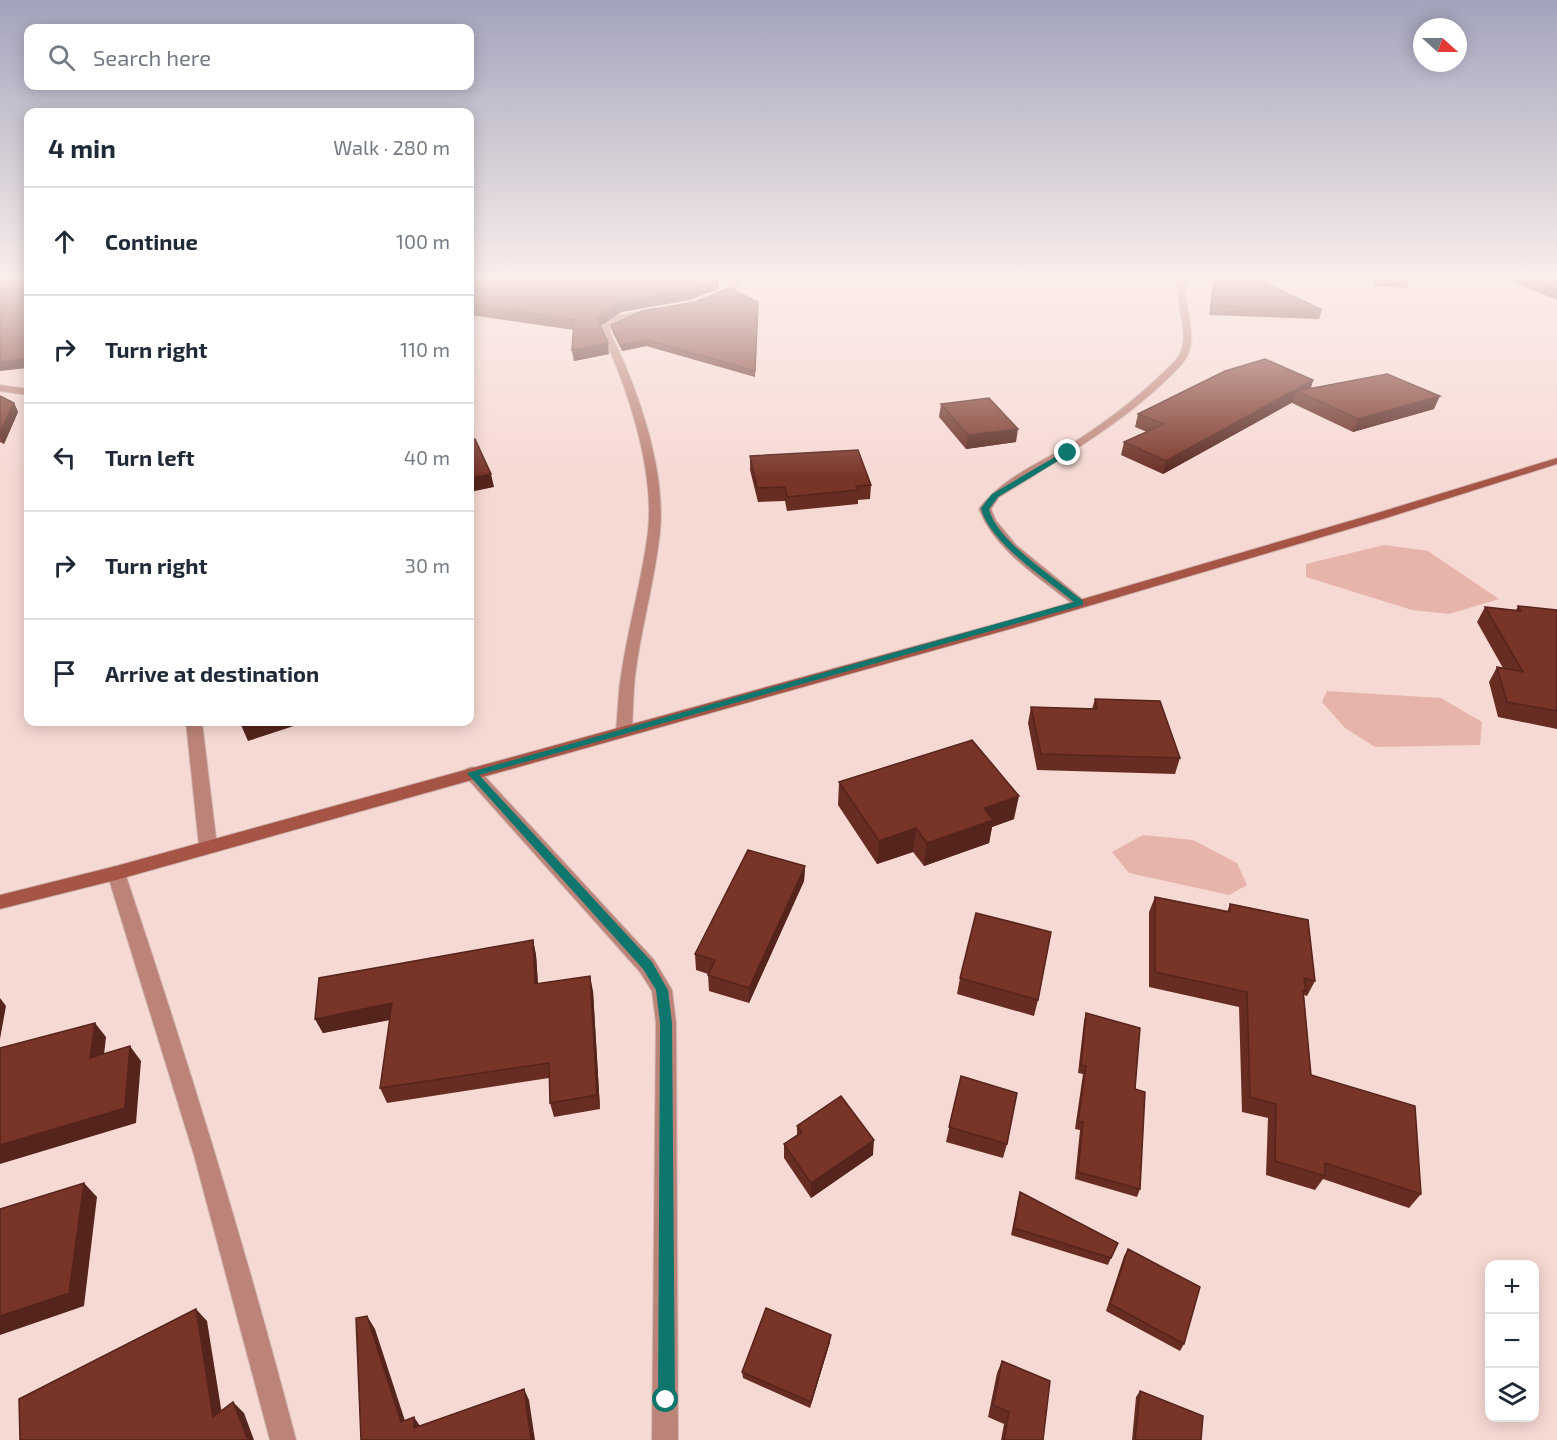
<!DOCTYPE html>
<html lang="en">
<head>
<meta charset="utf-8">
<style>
	:root { --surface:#fff; --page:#f2f2f3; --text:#1f2937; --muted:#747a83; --line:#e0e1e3 }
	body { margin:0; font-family:"Exo 2",sans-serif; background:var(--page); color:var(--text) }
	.controls { position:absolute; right:18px; bottom:18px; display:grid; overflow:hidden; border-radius:12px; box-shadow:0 3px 15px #0003 }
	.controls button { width:54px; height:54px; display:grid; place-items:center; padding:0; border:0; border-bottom:2px solid var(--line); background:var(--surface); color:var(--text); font:30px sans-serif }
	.compass { position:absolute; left:1413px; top:18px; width:54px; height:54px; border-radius:50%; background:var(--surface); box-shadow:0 3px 15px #0003; rotate:111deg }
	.stop { position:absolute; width:18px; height:18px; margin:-14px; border:4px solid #0f766e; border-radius:50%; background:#fff }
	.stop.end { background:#0f766e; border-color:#fff; box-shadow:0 2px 6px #0008 }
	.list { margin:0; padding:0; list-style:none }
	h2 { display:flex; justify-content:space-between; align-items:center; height:78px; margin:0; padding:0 24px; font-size:26px }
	h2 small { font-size:20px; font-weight:400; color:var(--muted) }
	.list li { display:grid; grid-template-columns:39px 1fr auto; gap:18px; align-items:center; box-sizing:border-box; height:108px; padding:0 24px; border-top:2px solid var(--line) }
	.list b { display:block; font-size:22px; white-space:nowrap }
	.list em { font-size:20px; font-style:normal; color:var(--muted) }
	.icon { flex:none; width:33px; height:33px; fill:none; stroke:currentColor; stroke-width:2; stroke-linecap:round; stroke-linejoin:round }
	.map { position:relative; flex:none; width:1557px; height:1440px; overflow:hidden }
	.search { position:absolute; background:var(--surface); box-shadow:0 3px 15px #0003; left:24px; top:24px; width:450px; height:66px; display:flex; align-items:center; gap:15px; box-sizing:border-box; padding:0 21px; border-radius:12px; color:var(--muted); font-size:22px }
	.panel { position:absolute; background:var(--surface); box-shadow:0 3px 15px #0003; left:24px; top:108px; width:450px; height:618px; border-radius:12px }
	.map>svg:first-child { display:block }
</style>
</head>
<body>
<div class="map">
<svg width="1557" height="1440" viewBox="0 0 1557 1440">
	<rect width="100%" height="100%" fill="#f7d9d3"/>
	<path fill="#e6b4aa" d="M 1384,545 L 1428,551 L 1499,599 L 1449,614 L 1412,610 L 1306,577 L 1306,564 Z
		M 1327,691 L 1441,698 L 1482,722 L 1480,745 L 1375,747 L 1345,728 L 1322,702 Z
		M 1143,835 L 1193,840 L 1237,863 L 1247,885 L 1229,895 L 1129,873 L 1112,852 Z"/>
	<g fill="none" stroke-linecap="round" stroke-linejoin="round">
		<g stroke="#d2b8b3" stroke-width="2">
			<path id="minor" d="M 739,276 L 748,276 C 739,287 727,301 713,301 L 713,297 L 728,288 Z
				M 1179,276 L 1187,276 C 1179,307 1204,336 1182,364 C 1130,420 1063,457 999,497 L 991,509 L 996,521 L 1016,545 L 1087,603 L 1085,606 L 1075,606 C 1041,578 996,552 979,509 C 1001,478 1044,461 1076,441 C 1112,418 1146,391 1176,360 C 1195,336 1171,304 1179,276 Z
				M 655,309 L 659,311 L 658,313 L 621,320 L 609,330 C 637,386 666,468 660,532 C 655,580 641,628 635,676 C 633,694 633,713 632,731 L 624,736 L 616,731 C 618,713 618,694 621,676 C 628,628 642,580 648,532 C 655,469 627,385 600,329 L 615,316 Z
				M 0,385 L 28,389 L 28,395 L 0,391 Z
				M 186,722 L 202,722 L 217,846 L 214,850 L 202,850 L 199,846 Z
				M 472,767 L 478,769 L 654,960 L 672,990 L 676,1023 L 678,1440 L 652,1440 L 656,1023 L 652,991 L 640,972 L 466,777 L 464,773 L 466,769 Z
				M 116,866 L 122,868 L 125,873 C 188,1060 246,1249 296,1440 L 270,1440 L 194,1155 L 107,873 L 110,868 Z"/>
		</g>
		<g stroke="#d2b8b3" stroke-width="2">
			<path id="secondary" d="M 1557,458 L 1557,464 L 1383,519 L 1024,625 L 116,880 L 0,909 L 0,895 L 116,866 L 1014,619 L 1374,514 Z"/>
		</g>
		<use href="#minor" fill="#bc8478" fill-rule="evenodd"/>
		<use href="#secondary" fill="#a55446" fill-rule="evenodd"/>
	</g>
	<path fill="#682d22" d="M 470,276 L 719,289 L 689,300 L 621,312 L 600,327 L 609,354 L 574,361 L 572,350 L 574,330 L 470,315 Z
		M 1214,276 L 1252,276 L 1322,310 L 1319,319 L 1209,315 Z
		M 1372,276 L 1410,276 L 1410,279 L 1407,288 L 1374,286 Z
		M 1498,276 L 1557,276 L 1557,300 Z
		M 758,308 L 755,377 L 646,346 L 622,351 L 612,331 L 611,325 Z
		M 1313,380 L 1311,388 L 1434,409 L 1353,432 L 1292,403 L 1293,402 L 1163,474 L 1121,455 L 1124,442 L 1147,432 L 1135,427 L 1138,414 Z
		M 0,396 L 14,403 L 18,412 L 4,444 L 0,442 Z
		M 941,404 L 1016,442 L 966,449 L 939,417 Z
		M 750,456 L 871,485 L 870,499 L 858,500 L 858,504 L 787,511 L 785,501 L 758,502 L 750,470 Z
		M 1518,606 L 1557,610 L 1557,729 L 1498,717 L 1489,682 L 1497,667 L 1503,668 L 1477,622 L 1485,607 L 1516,610 Z
		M 1095,699 L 1180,758 L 1175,774 L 1037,770 L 1028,723 L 1031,707 L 1092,709 Z
		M 839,782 L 1014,819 L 992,827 L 989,843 L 924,866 L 913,852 L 877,864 L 838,805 Z
		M 805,866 L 804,881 L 749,1003 L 709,991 L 708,975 L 708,974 L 696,970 L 695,954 Z
		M 1155,897 L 1227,912 L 1230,904 L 1315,981 L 1307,996 L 1304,995 L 1311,1075 L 1421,1194 L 1409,1208 L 1323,1179 L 1315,1190 L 1266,1175 L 1268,1118 L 1242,1112 L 1239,1007 L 1149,987 L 1149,912 Z
		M 533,940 L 536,955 L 538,984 L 593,991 L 600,1109 L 554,1117 L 550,1103 L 549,1078 L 387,1103 L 380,1088 L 390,1020 L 323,1033 L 315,1019 Z
		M 960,978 L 1038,1000 L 1034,1016 L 957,994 Z
		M 1086,1013 L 1135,1089 L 1140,1189 L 1137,1197 L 1075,1179 L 1080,1130 L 1075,1129 L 1083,1074 L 1078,1073 L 1084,1021 Z
		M 961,1076 L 1007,1144 L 1003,1158 L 946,1142 Z
		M 797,1126 L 873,1155 L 811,1198 L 784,1158 L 784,1144 L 797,1135 Z
		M 1020,1192 L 1111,1258 L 1108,1265 L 1011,1235 L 1018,1199 Z
		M 1128,1249 L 1184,1344 L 1180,1351 L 1106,1311 L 1124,1256 Z
		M 830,1342 L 810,1408 L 743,1378 L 742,1372 Z
		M 1002,1361 L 1043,1440 L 1001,1440 L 1004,1424 L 988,1417 L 997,1373 Z
		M 1140,1391 L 1201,1440 L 1132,1440 L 1136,1397 Z"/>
	<path fill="#55241c" d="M 719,279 L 719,289 L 689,300 L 621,312 L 598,328 L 597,318 L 620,302 Z
		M 646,340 L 646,346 L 622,351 L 621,345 Z
		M 608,343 L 609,354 L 574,361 L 572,350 Z
		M 28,350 L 28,366 L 27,368 L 0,371 L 0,362 Z
		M 1313,380 L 1309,393 L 1297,391 L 1293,402 L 1163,474 L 1166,461 Z
		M 1440,396 L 1434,409 L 1353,432 L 1358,419 Z
		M 14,403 L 18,412 L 4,444 L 0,436 L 0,433 Z
		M 1018,429 L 1016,442 L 966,449 L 968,435 Z
		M 491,474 L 494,487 L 470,492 L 470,478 Z
		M 252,722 L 302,722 L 303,723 L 248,741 L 241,725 Z
		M 1019,796 L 1014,819 L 992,827 L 989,843 L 924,866 L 927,843 L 984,808 Z
		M 916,828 L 913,852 L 877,864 L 879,841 Z
		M 805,866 L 804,881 L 749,1003 L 749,988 Z
		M 533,940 L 536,955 L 539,999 L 535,984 Z
		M 590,976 L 593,991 L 600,1109 L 597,1095 Z
		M 0,998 L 6,1006 L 0,1039 Z
		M 392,1003 L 398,1018 L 323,1033 L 315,1019 Z
		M 95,1023 L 106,1037 L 102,1073 L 90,1058 Z
		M 130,1046 L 141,1061 L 136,1123 L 0,1164 L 0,1145 Z
		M 874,1140 L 873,1155 L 811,1198 L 811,1183 Z
		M 84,1183 L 97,1197 L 84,1306 L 0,1335 L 0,1316 Z
		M 196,1309 L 207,1321 L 224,1427 L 213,1417 Z
		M 367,1316 L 375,1329 L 409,1433 L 401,1422 Z
		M 831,1335 L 830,1342 L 810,1408 L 811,1402 Z
		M 524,1389 L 529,1400 L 535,1440 L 531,1440 Z
		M 233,1402 L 244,1413 L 254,1440 L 248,1440 Z
		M 414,1417 L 422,1429 L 414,1428 Z"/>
	<path fill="#793428" stroke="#55241c" stroke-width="1.5" d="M 0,276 L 28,276 L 28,350 L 23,359 L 0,362 Z
		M 470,276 L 714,276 L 719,279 L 689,290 L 620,302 L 597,318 L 608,343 L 572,350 L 574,320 L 470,304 Z
		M 1215,276 L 1252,276 L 1322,310 L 1211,306 Z
		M 1377,276 L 1410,276 L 1410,279 L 1377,277 Z
		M 1525,276 L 1557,276 L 1557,289 Z
		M 729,288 L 758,302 L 755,371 L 646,340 L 621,345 L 611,325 L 642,311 L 695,302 Z
		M 1265,359 L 1313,380 L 1166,461 L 1124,442 L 1164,424 L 1138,414 L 1225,371 Z
		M 1387,374 L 1440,396 L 1358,419 L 1297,391 Z
		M 0,396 L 14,403 L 0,433 Z
		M 989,398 L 1018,429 L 968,435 L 941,404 Z
		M 475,439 L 491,474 L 470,478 L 470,440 Z
		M 858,450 L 871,485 L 856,486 L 858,490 L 787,497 L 785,487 L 757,488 L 750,456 Z
		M 1518,606 L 1557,610 L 1557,711 L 1507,702 L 1497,667 L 1523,672 L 1485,607 L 1521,611 Z
		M 1095,699 L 1160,701 L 1180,758 L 1041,754 L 1031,707 L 1097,709 Z
		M 240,722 L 252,722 L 241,725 Z
		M 972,740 L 1019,796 L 984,808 L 993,820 L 927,843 L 916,828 L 879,841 L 839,782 Z
		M 748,850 L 805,866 L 749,988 L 708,975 L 715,960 L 695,954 Z
		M 1155,897 L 1230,912 L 1230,904 L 1308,920 L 1315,981 L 1304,978 L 1306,991 L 1303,990 L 1311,1075 L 1415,1106 L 1421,1194 L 1325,1163 L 1325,1176 L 1275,1161 L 1276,1104 L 1250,1097 L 1247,992 L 1155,972 Z
		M 976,913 L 1051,932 L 1038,1000 L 960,978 Z
		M 533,940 L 535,984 L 590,976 L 597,1095 L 550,1103 L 549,1063 L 380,1088 L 392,1003 L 315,1019 L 319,978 Z
		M 1086,1013 L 1140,1028 L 1135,1089 L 1145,1092 L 1140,1189 L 1078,1172 L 1083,1122 L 1078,1121 L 1086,1066 L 1081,1065 Z
		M 95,1023 L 90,1058 L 130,1046 L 125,1108 L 0,1145 L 0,1048 Z
		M 961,1076 L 1017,1093 L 1007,1144 L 949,1127 Z
		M 841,1096 L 874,1140 L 811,1183 L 784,1144 L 802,1132 L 797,1126 Z
		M 84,1183 L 69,1293 L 0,1316 L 0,1209 Z
		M 1020,1192 L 1118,1243 L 1111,1258 L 1014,1228 Z
		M 1128,1249 L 1200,1287 L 1184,1344 L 1110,1304 Z
		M 766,1308 L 831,1335 L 811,1402 L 742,1372 Z
		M 196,1309 L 213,1417 L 233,1402 L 248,1440 L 20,1440 L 19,1399 Z
		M 367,1316 L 401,1422 L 414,1417 L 414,1428 L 524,1389 L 531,1440 L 361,1440 L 356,1318 Z
		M 1002,1361 L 1050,1381 L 1043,1440 L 1004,1440 L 1009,1412 L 993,1405 Z
		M 1140,1391 L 1203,1416 L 1201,1440 L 1135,1440 Z"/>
	<linearGradient id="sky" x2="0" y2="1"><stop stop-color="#a2a3bc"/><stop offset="0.58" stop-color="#fbeeeb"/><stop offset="1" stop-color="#fbeeeb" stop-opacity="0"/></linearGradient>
	<rect width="1557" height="478" fill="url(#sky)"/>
	<path fill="#0f766e" d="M 1065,451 L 1071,453 L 998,497 L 989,509 C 996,541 1058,580 1083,601 L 1083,605 L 479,775 L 652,962 L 668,990 L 672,1023 L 675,1400 L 672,1406 L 666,1408 L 660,1406 L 658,1400 L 660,1023 L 656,990 L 643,969 L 467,773 L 1074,602 C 1048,580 988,542 981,508 L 992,494 Z"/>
</svg>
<div class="controls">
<button>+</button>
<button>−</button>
<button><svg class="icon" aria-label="layers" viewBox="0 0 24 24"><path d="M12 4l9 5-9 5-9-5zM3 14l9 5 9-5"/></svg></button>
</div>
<svg class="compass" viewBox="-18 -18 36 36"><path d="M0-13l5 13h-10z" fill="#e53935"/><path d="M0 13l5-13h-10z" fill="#747a83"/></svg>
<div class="stop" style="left:666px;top:1400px"></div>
<div class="stop end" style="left:1068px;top:453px"></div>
<div class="search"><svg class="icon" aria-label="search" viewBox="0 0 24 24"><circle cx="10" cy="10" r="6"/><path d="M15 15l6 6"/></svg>Search here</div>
<section class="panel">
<h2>4 min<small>Walk · 280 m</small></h2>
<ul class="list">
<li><svg class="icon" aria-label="ahead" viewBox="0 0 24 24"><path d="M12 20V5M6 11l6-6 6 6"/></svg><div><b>Continue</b></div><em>100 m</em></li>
<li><svg class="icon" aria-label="right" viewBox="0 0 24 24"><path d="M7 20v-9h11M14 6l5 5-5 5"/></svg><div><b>Turn right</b></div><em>110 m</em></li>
<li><svg class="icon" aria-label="left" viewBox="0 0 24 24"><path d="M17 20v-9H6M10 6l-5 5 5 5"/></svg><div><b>Turn left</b></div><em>40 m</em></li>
<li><svg class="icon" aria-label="right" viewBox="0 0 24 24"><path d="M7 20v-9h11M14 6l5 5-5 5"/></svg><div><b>Turn right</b></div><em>30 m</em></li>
<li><svg class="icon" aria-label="arrive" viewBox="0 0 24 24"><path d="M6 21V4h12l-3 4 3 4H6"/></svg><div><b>Arrive at destination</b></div></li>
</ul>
</section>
</div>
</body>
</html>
